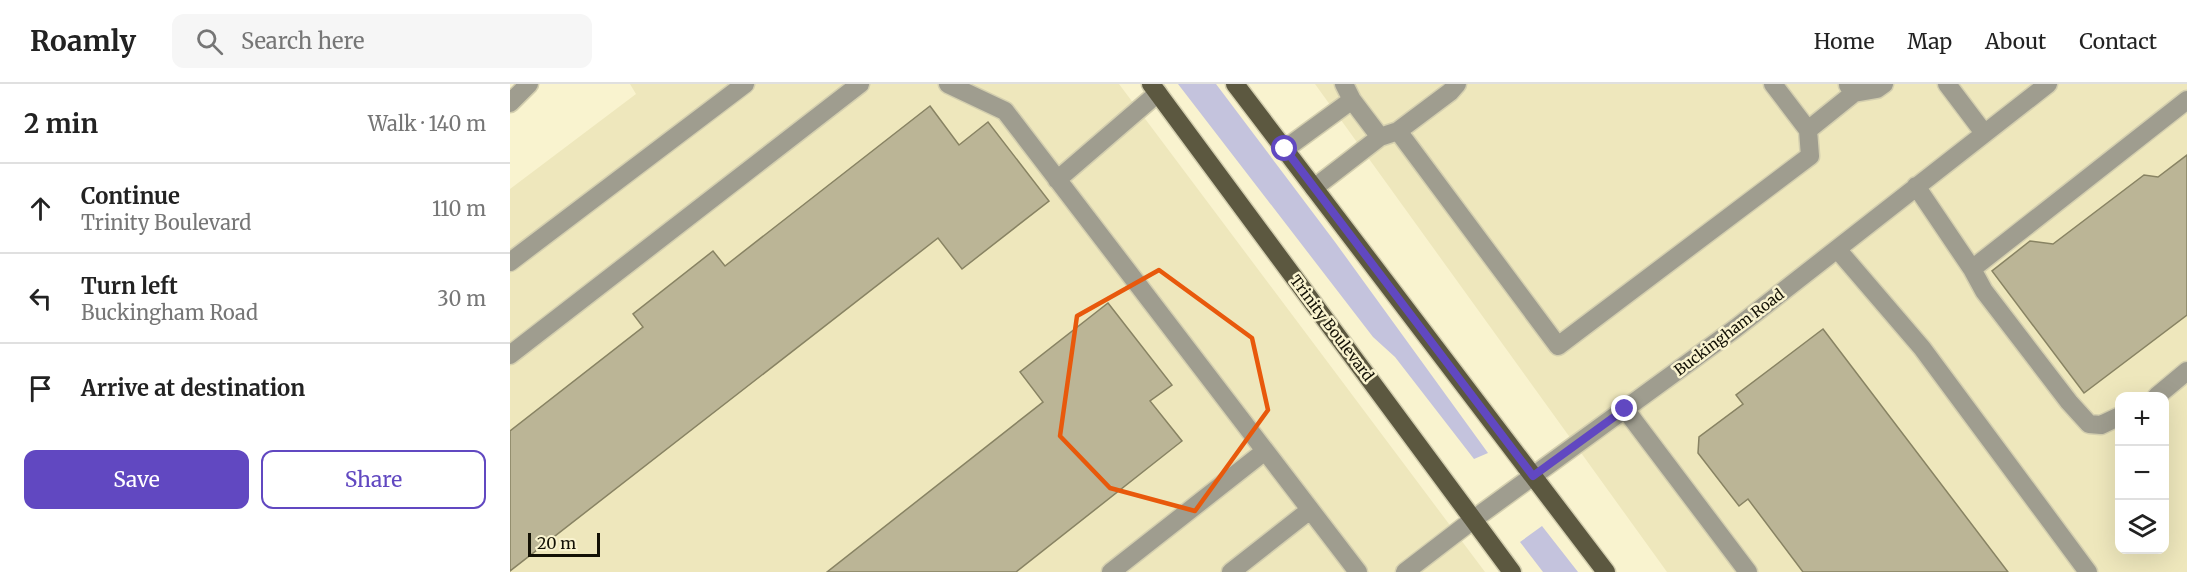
<!DOCTYPE html>
<html lang="en">
<head>
<meta charset="utf-8">
<style>
	:root { --surface:#fff; --page:#f6f6f6; --text:#222; --muted:#767676; --line:#e0e0e0; --accent:#6148c1 }
	body { margin:0; font-family:Merriweather,serif; background:var(--page); color:var(--text) }
	.controls { position:absolute; right:18px; bottom:18px; display:grid; overflow:hidden; border-radius:12px; box-shadow:0 6px 24px #0002 }
	.controls button { width:54px; height:54px; display:grid; place-items:center; padding:0; border:0; border-bottom:2px solid var(--line); background:var(--surface); color:var(--text); font:30px sans-serif }
	.scale { position:absolute; left:18px; bottom:15px; width:72px; box-sizing:border-box; padding-left:6px; border:3px solid #131105; border-top:0; font-size:16px; line-height:21px; white-space:nowrap; color:#131105; -webkit-text-stroke:4px #f9f3cf; paint-order:stroke }
	.stop { position:absolute; width:18px; height:18px; margin:-14px; border:4px solid #6148c1; border-radius:50%; background:#fff }
	.stop.end { background:#6148c1; border-color:#fff; box-shadow:0 2px 6px #0008 }
	.list { margin:0; padding:0; list-style:none }
	h2 { display:flex; justify-content:space-between; align-items:center; height:78px; margin:0; padding:0 24px; font-size:26px }
	h2 small { font-size:20px; font-weight:400; color:var(--muted) }
	.list li { display:grid; grid-template-columns:39px 1fr auto; gap:18px; align-items:center; box-sizing:border-box; height:90px; padding:0 24px; border-top:2px solid var(--line) }
	.list b { display:block; font-size:22px; white-space:nowrap }
	.list p { margin:0; font-size:20px; white-space:nowrap; color:var(--muted) }
	.list em { font-size:20px; font-style:normal; color:var(--muted) }
	.actions { display:flex; gap:12px; padding:18px 24px }
	.actions a { flex:1; padding:14px 0; border:2px solid var(--accent); border-radius:12px; text-align:center; font-size:21px; color:var(--accent) }
	.actions .main { background:var(--accent); color:#fff }
	.icon { flex:none; width:33px; height:33px; fill:none; stroke:currentColor; stroke-width:2; stroke-linecap:round; stroke-linejoin:round }
	.map { position:relative; flex:none; width:1677px; height:488px; overflow:hidden }
	header { display:flex; align-items:center; gap:36px; box-sizing:border-box; height:84px; padding:0 30px; background:var(--surface); border-bottom:2px solid var(--line) }
	header strong { font-size:28px }
	nav { display:flex; gap:33px; margin-inline-start:auto; font-size:21px }
	.search { width:420px; height:54px; background:var(--page); display:flex; align-items:center; gap:15px; box-sizing:border-box; padding:0 21px; border-radius:12px; color:var(--muted); font-size:22px }
	main { display:flex }
	aside { flex:1; background:var(--surface) }
	.map>svg:first-child { display:block }
</style>
</head>
<body>
<header>
<strong>Roamly</strong>
<div class="search"><svg class="icon" aria-label="search" viewBox="0 0 24 24"><circle cx="10" cy="10" r="6"/><path d="M15 15l6 6"/></svg>Search here</div>
<nav><a>Home</a><a>Map</a><a>About</a><a>Contact</a></nav>
</header>
<main>
<aside>
<h2>2 min<small>Walk · 140 m</small></h2>
<ul class="list">
<li><svg class="icon" aria-label="ahead" viewBox="0 0 24 24"><path d="M12 20V5M6 11l6-6 6 6"/></svg><div><b>Continue</b><p>Trinity Boulevard</p></div><em>110 m</em></li>
<li><svg class="icon" aria-label="left" viewBox="0 0 24 24"><path d="M17 20v-9H6M10 6l-5 5 5 5"/></svg><div><b>Turn left</b><p>Buckingham Road</p></div><em>30 m</em></li>
<li><svg class="icon" aria-label="arrive" viewBox="0 0 24 24"><path d="M6 21V4h12l-3 4 3 4H6"/></svg><div><b>Arrive at destination</b></div></li>
</ul>
<div class="actions"><a class="main">Save</a><a>Share</a></div>
</aside>
<div class="map">
<svg width="1677" height="488" viewBox="0 0 1677 488">
	<rect width="100%" height="100%" fill="#f9f3cf"/>
	<path fill="#eee7bc" fill-rule="evenodd" d="M 120,0 L 609,0 L 975,488 L 0,488 L 0,105 L 126,10 Z
		M 805,0 L 1677,0 L 1677,488 L 1157,488 ZM 1610,312 L 1654,312 L 1654,466 L 1610,466 Z"/>
	<path fill="#c4c3dd" d="M 668,0 L 706,0 L 825,158 L 978,369 L 964,375 L 885,273 L 863,253 Z
		M 1032,442 L 1068,488 L 1033,488 L 1010,458 Z"/>
	<path fill="#bbb596" stroke="#888363" stroke-width="1.5" d="M 420,22 L 449,61 L 478,38 L 539,117 L 452,185 L 428,154 L 0,487 L 0,347 L 133,243 L 123,230 L 203,167 L 215,182 Z
		M 1677,71 L 1677,231 L 1574,309 L 1482,187 L 1520,157 L 1543,160 L 1634,91 L 1648,93 Z
		M 598,219 L 662,301 L 640,317 L 672,357 L 506,488 L 317,488 L 533,318 L 510,288 Z
		M 1313,245 L 1498,488 L 1293,488 L 1238,415 L 1229,422 L 1188,369 L 1189,353 L 1233,320 L 1226,311 Z"/>
	<g fill="none" stroke-linecap="round" stroke-linejoin="round">
		<g stroke="#d4cfaf" stroke-width="21">
			<path id="minor" d="M 438,0 L 495,27 L 848,488
				M 834,0 L 842,16 L 870,53
				M 1263,0 L 1298,46 L 1344,9
				M 1437,0 L 1474,49
				M 1338,1 L 1344,9 L 1367,5 L 1374,0
				M 0,19 L 19,0
				M 888,47 L 1048,262 L 1300,72 L 1298,46
				M 775,65 L 842,16
				M 547,96 L 648,9
				M 1406,102 L 1462,185 L 1677,16
				M 804,104 L 870,53 L 888,47 L 940,8 L 947,0
				M 1327,165 L 1412,264 L 1578,488
				M 0,178 L 235,0
				M 1462,185 L 1474,207 L 1559,318 L 1579,340 L 1591,341 L 1610,332
				M 0,271 L 350,0
				M 1647,312 L 1677,287
				M 1115,325 L 1238,488
				M 601,488 L 755,367
				M 721,488 L 800,426
				M 895,488 L 964,435 L 1226,244 L 1538,0"/>
		</g>
		<g stroke="#d4cfaf" stroke-width="21">
			<path id="major" d="M 641,0 L 1002,488
				M 725,0 L 1096,488"/>
		</g>
		<use href="#minor" stroke="#9f9d8f" stroke-width="18"/>
		<use href="#major" stroke="#5c5840" stroke-width="18"/>
	</g>
	<g fill="none" stroke-linecap="round" stroke-linejoin="round">
		<path stroke="#6148c1" stroke-width="8" d="M 775,65 L 1023,392 L 1115,325"/>
	</g>
	<path fill="none" stroke="#e8590c" stroke-width="4.5" stroke-linejoin="round" d="M 649,186 L 742,254 L 758,326 L 685,427 L 600,404 L 550,352 L 567,232 Z"/>
	<g text-anchor="middle" dominant-baseline="central" stroke-width="5" stroke-linejoin="round" paint-order="stroke">
		<g font-size="15" fill="#131105" stroke="#f9f3cf">
			<text transform="translate(822 244) rotate(53)">Trinity Boulevard</text>
			<text transform="translate(1219 248) rotate(-37)">Buckingham Road</text>
		</g>
	</g>
</svg>
<div class="controls">
<button>+</button>
<button>−</button>
<button><svg class="icon" aria-label="layers" viewBox="0 0 24 24"><path d="M12 4l9 5-9 5-9-5zM3 14l9 5 9-5"/></svg></button>
</div>
<div class="scale">20 m</div>
<div class="stop" style="left:775px;top:65px"></div>
<div class="stop end" style="left:1115px;top:325px"></div>
</div>
</main>
</body>
</html>
